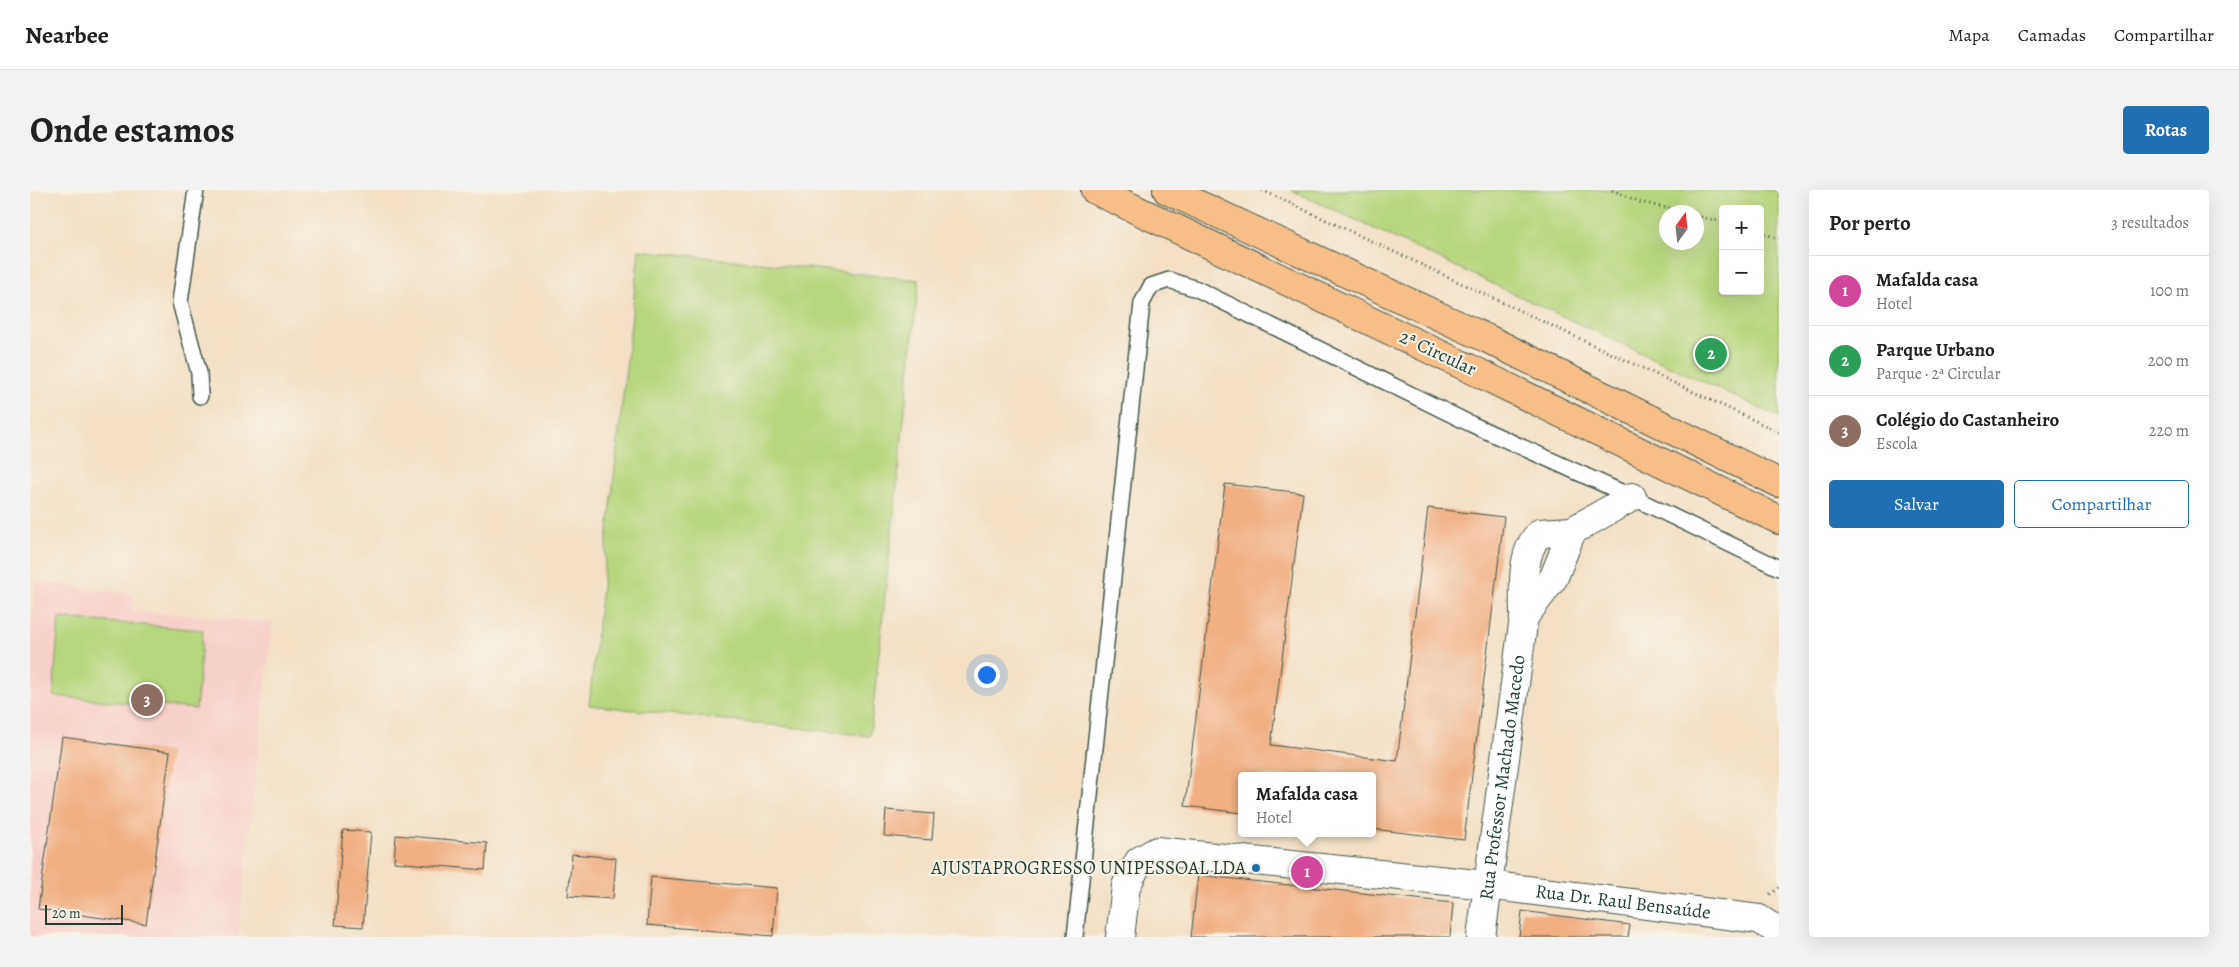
<!DOCTYPE html>
<html lang="pt">
<head>
<meta charset="utf-8">
<style>
	:root { --surface:#fff; --page:#f2f2f2; --text:#222; --muted:#767676; --line:#e0e0e0; --accent:#1f6fb2 }
	body { margin:0; font-family:Alegreya,serif; background:var(--page); color:var(--text) }
	.controls { position:absolute; right:15px; top:15px; display:grid; overflow:hidden; border-radius:5px; box-shadow:0 5px 20px #0002 }
	.controls button { width:45px; height:45px; display:grid; place-items:center; padding:0; border:0; border-bottom:1px solid var(--line); background:var(--surface); color:var(--text); font:25px sans-serif }
	.compass { position:absolute; left:1629px; top:15px; width:45px; height:45px; border-radius:50%; background:var(--surface); box-shadow:0 5px 20px #0002; rotate:15deg }
	.scale { position:absolute; left:15px; bottom:12px; width:78px; box-sizing:border-box; padding-left:5px; border:2px solid #1f3d34; border-top:0; font-size:14px; line-height:18px; white-space:nowrap; color:#1f3d34; -webkit-text-stroke:4px #f7f3e8; paint-order:stroke }
	.you { position:absolute; left:956px; top:484px; width:18px; height:18px; margin:-12px; border:4px solid #fff; border-radius:50%; background:#1a73e8; box-shadow:0 0 0 8px #1a73e833 }
	.badge { display:grid; place-items:center; width:32px; height:32px; border-radius:50%; background:var(--accent); color:#fff; font-size:16px; font-weight:700 }
	.pin { position:absolute; translate:-50% -50%; border:2px solid #fff; box-shadow:0 1px 5px #0006 }
	.popup { position:absolute; left:1208px; top:582px; width:138px; height:65px; box-sizing:border-box; display:grid; place-content:center; border-radius:5px; background:var(--surface); filter:drop-shadow(0 1px 4px #0005); font-size:16px; white-space:nowrap; color:var(--muted) }
	.popup b { font-size:19px; color:var(--text) }
	.popup::after { content:''; position:absolute; left:50%; top:100%; margin-left:-10px; border:10px solid transparent; border-top-color:var(--surface) }
	.list { margin:0; padding:0; list-style:none }
	h2 { display:flex; justify-content:space-between; align-items:center; height:65px; margin:0; padding:0 20px; font-size:21px }
	h2 small { font-size:16px; font-weight:400; color:var(--muted) }
	.list li { display:grid; grid-template-columns:32px 1fr auto; gap:15px; align-items:center; box-sizing:border-box; height:70px; padding:0 20px; border-top:1px solid var(--line) }
	.list b { display:block; font-size:19px; white-space:nowrap }
	.list p { margin:0; font-size:16px; white-space:nowrap; color:var(--muted) }
	.list em { font-size:16px; font-style:normal; color:var(--muted) }
	.actions { display:flex; gap:10px; padding:15px 20px }
	.actions a { flex:1; padding:11px 0; border:1px solid var(--accent); border-radius:5px; text-align:center; font-size:18px; color:var(--accent) }
	.actions .main { background:var(--accent); color:#fff }
	.map { position:relative; flex:none; width:1749px; height:747px; overflow:hidden; border-radius:5px }
	header { display:flex; align-items:center; gap:30px; box-sizing:border-box; height:70px; padding:0 25px; background:var(--surface); border-bottom:1px solid var(--line) }
	header strong { font-size:24px }
	nav { display:flex; gap:28px; margin-inline-start:auto; font-size:18px }
	.intro { display:flex; align-items:center; justify-content:space-between; box-sizing:border-box; height:120px; padding:0 30px }
	h1 { margin:0; font-size:35px }
	.button { padding:12px 22px; border-radius:5px; background:var(--accent); color:#fff; font-size:18px; font-weight:700 }
	main { display:flex; gap:30px; padding:0 30px }
	aside { flex:1; background:var(--surface); border-radius:5px; box-shadow:0 5px 20px #0002 }
	.map>svg:first-child { display:block }
</style>
</head>
<body>
<header>
<strong>Nearbee</strong>
<nav><a>Mapa</a><a>Camadas</a><a>Compartilhar</a></nav>
</header>
<div class="intro"><h1>Onde estamos</h1><a class="button">Rotas</a></div>
<main>
<div class="map">
<svg width="1749" height="747" viewBox="0 0 1749 747">
	<rect width="100%" height="100%" fill="#f7f3e8"/>
	<filter id="ink" filterUnits="userSpaceOnUse"><feTurbulence type="fractalNoise" baseFrequency=".02" numOctaves="2"/><feDisplacementMap in="SourceGraphic" scale="10" xChannelSelector="R" yChannelSelector="G"/><feConvolveMatrix kernelMatrix="1 2 1 2 8 2 1 2 1" color-interpolation-filters="sRGB"/></filter>
	<filter id="wash" filterUnits="userSpaceOnUse"><feTurbulence type="fractalNoise" baseFrequency=".0096" numOctaves="4" result="noise"/><feDisplacementMap in="SourceGraphic" scale="20" xChannelSelector="R" yChannelSelector="G"/><feGaussianBlur stdDeviation="1.12" result="paint"/><feColorMatrix in="noise" values="0 0 0 0 0 0 0 0 0 0 0 0 0 0 0 0 0 1.4 0 .05"/><feComposite in="paint" operator="in"/></filter>
	<g filter="url(#wash)">
		<rect width="100%" height="100%" fill="#f3e0c6"/>
		<path fill="#f7d0c9" d="M 5,391 L 104,404 L 103,421 L 242,432 L 208,747 L 0,747 L 0,450 Z"/>
		<path fill="#b8d67d" stroke="#6c8a58" fill-rule="evenodd" d="M 1261,0 L 1749,0 L 1749,227 ZM 1693,19 L 1730,19 L 1730,101 L 1693,101 ZM 1636,22 L 1666,22 L 1666,52 L 1636,52 Z
			M 609,60 L 889,90 L 840,546 L 559,515 Z
			M 29,428 L 173,440 L 166,519 L 23,506 Z"/>
		<g id="blocks">
			<path fill="#f2af81" d="M 1195,294 L 1273,303 L 1241,555 L 1367,571 L 1398,318 L 1474,327 L 1434,650 L 1342,639 L 1342,586 L 1212,586 L 1212,623 L 1155,616 Z
				M 32,547 L 140,562 L 116,734 L 8,719 Z
				M 856,620 L 904,624 L 902,650 L 854,646 Z
				M 313,640 L 341,642 L 333,737 L 305,735 Z
				M 366,645 L 457,653 L 455,680 L 364,672 Z
				M 542,664 L 586,668 L 583,709 L 538,706 Z
				M 1168,685 L 1423,713 L 1420,747 L 1161,747 Z
				M 621,687 L 747,698 L 743,746 L 617,735 Z
				M 1492,721 L 1600,735 L 1598,747 L 1489,747 Z"/>
		</g>
	</g>
	<g filter="url(#ink)">
		<use href="#blocks" fill-opacity="0" stroke="#3f554a" stroke-width="1"/>
		<g fill="none" stroke-linecap="round" stroke-linejoin="round">
			<g stroke="#3f554a" stroke-width="18">
				<path id="service" d="M 166,0 L 150,112 L 169,183 L 170,206
					M 1045,747 L 1112,113 L 1121,96 L 1139,90 L 1167,99 L 1441,234 L 1602,307 L 1749,378"/>
			</g>
			<g stroke="#3f554a" stroke-width="30">
				<g id="minor">
					<path d="M 1494,427 L 1524,387 L 1542,341"/>
					<path id="s1" d="M 1090,747 L 1096,696 L 1109,671 L 1127,661 L 1457,695 L 1729,729 L 1749,742"/>
					<path id="s2" d="M 1451,747 L 1494,427 C 1494,401 1490,362 1510,343 L 1542,341 L 1602,307"/>
				</g>
			</g>
			<g stroke="#3f554a" stroke-width="30">
				<path id="trunk" d="M 1065,0 L 1445,181 L 1749,330
					M 1137,0 L 1456,148 L 1749,293"/>
			</g>
			<path stroke="#3f554a" stroke-width="3" stroke-dasharray="1 4" stroke-linecap="butt" d="M 1232,0 L 1749,242
				M 1582,0 L 1610,12 L 1654,22
				M 1666,26 L 1693,32
				M 1730,42 L 1749,49
				M 1740,704 L 1749,698"/>
			<use href="#service" stroke="#fff" stroke-width="15"/>
			<use href="#minor" stroke="#fff" stroke-width="28"/>
			<use href="#trunk" stroke="#f7be87" stroke-width="28"/>
		</g>
	</g>
	<circle fill="#1f6fb2" stroke="#f7f3e8" stroke-width="2" cx="1226" cy="678" r="5"/>
	<g text-anchor="middle" dominant-baseline="central" stroke-width="4" stroke-linejoin="round" paint-order="stroke">
		<g font-size="19" fill="#1f3d34" stroke="#f7f3e8">
			<text transform="translate(1408 163) rotate(25)">2ª Circular</text>
			<text stroke="none"><textPath href="#s2" startOffset="161">Rua Professor Machado Macedo</textPath></text>
			<text stroke="none"><textPath href="#s1" startOffset="569">Rua Dr. Raul Bensaúde</textPath></text>
		</g>
		<g font-size="19" fill="#1f3d34" stroke="#f7f3e8" text-anchor="end">
			<text x="1216" y="678">AJUSTAPROGRESSO UNIPESSOAL LDA</text>
		</g>
	</g>
</svg>
<div class="controls">
<button>+</button>
<button>−</button>
</div>
<svg class="compass" viewBox="-18 -18 36 36"><path d="M0-13l5 13h-10z" fill="#e53935"/><path d="M0 13l5-13h-10z" fill="#767676"/></svg>
<div class="scale">20 m</div>
<div class="you"></div>
<div class="pin badge" style="left:1277px;top:682px;background:#d1479c">1</div>
<div class="popup"><b>Mafalda casa</b>Hotel</div>
<div class="pin badge" style="left:1681px;top:164px;background:#2e9e5b">2</div>
<div class="pin badge" style="left:117px;top:510px;background:#8d6e63">3</div>
</div>
<aside>
<h2>Por perto<small>3 resultados</small></h2>
<ul class="list">
<li><span class="badge" style="background:#d1479c">1</span><div><b>Mafalda casa</b><p>Hotel</p></div><em>100 m</em></li>
<li><span class="badge" style="background:#2e9e5b">2</span><div><b>Parque Urbano</b><p>Parque · 2ª Circular</p></div><em>200 m</em></li>
<li><span class="badge" style="background:#8d6e63">3</span><div><b>Colégio do Castanheiro</b><p>Escola</p></div><em>220 m</em></li>
</ul>
<div class="actions"><a class="main">Salvar</a><a>Compartilhar</a></div>
</aside>
</main>
</body>
</html>
